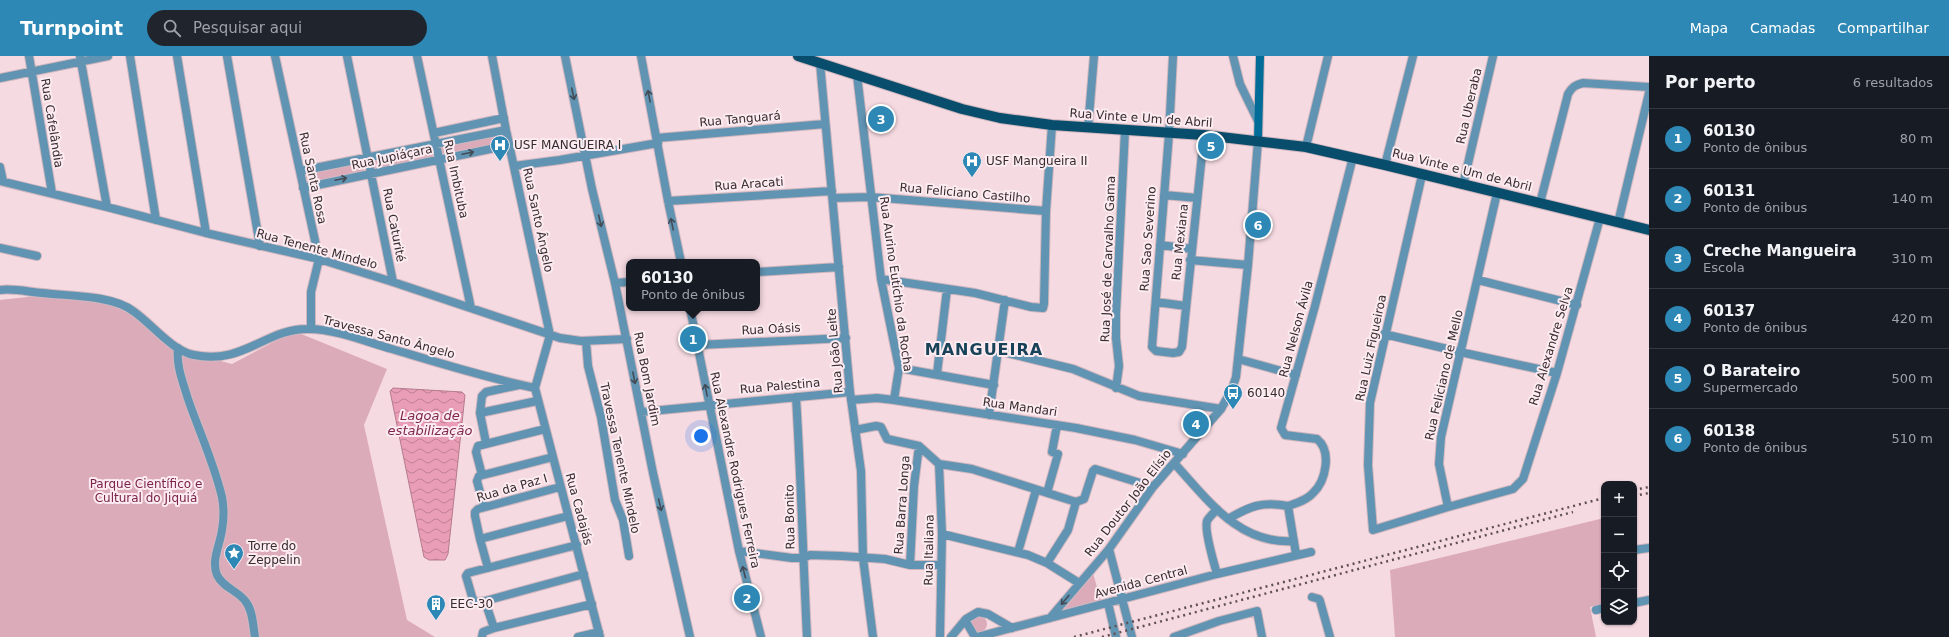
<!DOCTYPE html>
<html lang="pt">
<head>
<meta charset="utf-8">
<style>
	:root { --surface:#171b24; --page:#20242c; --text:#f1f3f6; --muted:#9ea1a6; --line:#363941; --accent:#2e88b5 }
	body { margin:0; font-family:"DejaVu Sans",sans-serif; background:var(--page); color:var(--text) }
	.controls { position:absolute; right:12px; bottom:12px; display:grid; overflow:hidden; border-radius:8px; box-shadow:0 1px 3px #0004 }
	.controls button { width:36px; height:36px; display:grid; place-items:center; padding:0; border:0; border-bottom:1px solid var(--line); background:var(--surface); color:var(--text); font:20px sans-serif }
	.you { position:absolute; left:701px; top:380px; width:14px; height:14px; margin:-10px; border:3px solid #fff; border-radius:50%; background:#1a73e8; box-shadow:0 0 0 6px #1a73e833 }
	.badge { display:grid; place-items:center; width:26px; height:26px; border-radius:50%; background:var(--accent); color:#fff; font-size:13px; font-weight:700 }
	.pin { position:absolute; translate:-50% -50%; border:2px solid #fff; box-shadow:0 1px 4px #0006 }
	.popup { position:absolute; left:626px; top:203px; width:134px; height:52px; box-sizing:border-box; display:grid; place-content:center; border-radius:8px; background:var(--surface); filter:drop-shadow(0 1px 3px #0005); font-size:13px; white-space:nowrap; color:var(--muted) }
	.popup b { font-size:15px; color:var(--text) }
	.popup::after { content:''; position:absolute; left:50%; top:100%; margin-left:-8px; border:8px solid transparent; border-top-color:var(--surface) }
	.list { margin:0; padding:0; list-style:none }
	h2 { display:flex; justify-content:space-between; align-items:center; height:52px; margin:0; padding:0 16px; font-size:17px }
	h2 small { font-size:13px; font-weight:400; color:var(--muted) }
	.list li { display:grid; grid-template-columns:26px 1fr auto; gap:12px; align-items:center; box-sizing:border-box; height:60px; padding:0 16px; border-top:1px solid var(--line) }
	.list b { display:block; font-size:15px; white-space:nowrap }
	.list p { margin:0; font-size:13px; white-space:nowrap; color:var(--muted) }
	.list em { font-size:13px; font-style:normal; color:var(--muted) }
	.icon { flex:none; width:22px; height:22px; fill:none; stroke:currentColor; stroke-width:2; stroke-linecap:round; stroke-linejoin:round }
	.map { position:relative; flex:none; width:1649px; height:581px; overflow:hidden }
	header { display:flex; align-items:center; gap:24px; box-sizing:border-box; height:56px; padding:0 20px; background:var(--accent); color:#fff }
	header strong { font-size:19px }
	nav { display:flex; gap:22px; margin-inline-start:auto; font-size:14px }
	.search { width:280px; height:36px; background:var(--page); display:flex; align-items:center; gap:10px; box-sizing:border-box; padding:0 14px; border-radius:22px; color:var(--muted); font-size:15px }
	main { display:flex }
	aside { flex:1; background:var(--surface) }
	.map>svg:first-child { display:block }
</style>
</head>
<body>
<header>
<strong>Turnpoint</strong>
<div class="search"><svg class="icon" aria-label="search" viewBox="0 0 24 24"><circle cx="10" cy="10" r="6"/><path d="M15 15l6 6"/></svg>Pesquisar aqui</div>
<nav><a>Mapa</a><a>Camadas</a><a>Compartilhar</a></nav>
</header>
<main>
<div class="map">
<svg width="1649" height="581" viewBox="0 0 1649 581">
	<defs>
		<pattern id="water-waves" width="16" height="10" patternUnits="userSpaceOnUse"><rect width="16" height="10" fill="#ea9db7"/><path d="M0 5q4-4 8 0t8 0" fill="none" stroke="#be8095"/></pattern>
	</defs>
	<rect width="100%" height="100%" fill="#f6dae2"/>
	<path fill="#dcabba" d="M 501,79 L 501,83 L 498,87 L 446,98 L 442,97 L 440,92 L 442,89 Z
		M 431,92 L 434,95 L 432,102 L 377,113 L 373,112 L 372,107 L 373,104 Z
		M 362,106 L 365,111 L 363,116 L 306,127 L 304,120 L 306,117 Z
		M 45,239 L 129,250 L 184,295 L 232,308 L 294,275 L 387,313 L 364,369 L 407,564 L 435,581 L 0,581 L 0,244 Z
		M 1604,462 L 1604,548 L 1590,551 L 1596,581 L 1395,581 L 1390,514 Z
		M 1093,517 L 1101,545 L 1061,557 Z
		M971 568a8 8 0 1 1 16 0a8 8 0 1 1-16 0Z"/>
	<path fill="url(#water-waves)" stroke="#b47b8e" d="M 393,332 L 462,336 L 465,339 L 448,498 L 445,504 L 429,504 L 424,501 L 390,335 Z"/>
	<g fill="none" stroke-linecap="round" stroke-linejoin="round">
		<g stroke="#d0b7be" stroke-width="10">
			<path id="minor" d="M 29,0 L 52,137
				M 80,0 L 107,151
				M 130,0 L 156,164
				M 177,0 L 206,177
				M 227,0 L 260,190
				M 275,0 L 319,203 L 311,236 L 311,273
				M 347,0 L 393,226
				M 417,0 L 471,252
				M 492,0 L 506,74 L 550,279 L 535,332 L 600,581
				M 565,0 L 592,133 L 615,227 L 653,417 L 690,581
				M 641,0 L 668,145 L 681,206
				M 1173,0 L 1169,78 L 1152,291 L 1156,295 L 1173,297 L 1179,296 L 1182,291 L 1204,79
				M 1233,0 L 1240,28 L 1258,65
				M 820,7 L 850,336 L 861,415 L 863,502 L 873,581
				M 857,19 L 881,223 L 899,312 L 894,344
				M 0,22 L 108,0
				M 1088,72 L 1094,0
				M 434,77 L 504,62
				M 657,82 L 825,68
				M 1306,91 L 1328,0
				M 1385,109 L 1413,0
				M 514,110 L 560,104 L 658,87
				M 0,111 L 3,125
				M 300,115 L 506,74
				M 1422,119 L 1370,347 L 1368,409 L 1373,474 L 1448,451 L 1513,433 L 1523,423 L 1557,317 L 1600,162
				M 0,125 L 107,151 L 206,177 L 319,203 L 393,226 L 560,282 L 581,285 L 627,283
				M 1463,129 L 1493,0
				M 303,132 L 510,89
				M 1164,139 L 1197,142
				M 833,142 L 870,141 L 1046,155
				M 668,145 L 832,135
				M 1540,147 L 1568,38 C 1572,31 1575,29 1583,27 L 1649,31
				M 1618,167 L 1649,37
				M 1160,189 L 1192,193
				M 0,192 L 37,200
				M 1190,204 L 1248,209
				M 757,216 L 839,211
				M 881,223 L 975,237 L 1031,251 L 1043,252 L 1044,248 L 1046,155 L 1052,69
				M 1478,224 L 1577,249
				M 615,227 L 629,226
				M 0,234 C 13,232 29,236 42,237 C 68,240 112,239 133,255 C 152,268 172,295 194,299 C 244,309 266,272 309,273 C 335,273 367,286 392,293 C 439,307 487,322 535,332
				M 1156,246 L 1186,250
				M 690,252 L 739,495 L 761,581
				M 1384,278 L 1460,296 L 1557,317
				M 586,285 L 588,310 L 601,361 L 615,444 L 623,464 L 629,500
				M 698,289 L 846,282
				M 178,292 C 176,310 183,326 188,343 C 199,375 214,407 222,441 C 224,452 224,463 222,474 C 220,489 211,504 217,519 C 223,532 239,535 246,546 C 253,555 253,570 255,581
				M 999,295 L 1073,313 L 1139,340 L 1221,353
				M 1238,303 L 1296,319
				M 899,312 L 994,329
				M 937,318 L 947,233
				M 1116,332 L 1119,310 L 1116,282 L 1116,258 L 1125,74
				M 796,341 C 801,421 803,501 807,581
				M 851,344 L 877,342 L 894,344 L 1076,372 L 1135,384 L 1183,398
				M 641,356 L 850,336
				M 480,357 L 537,345
				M 989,359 L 1005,244
				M 855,374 L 876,370 L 881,371 L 887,383 L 919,390 L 939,408 L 972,413 L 1076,446 L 1084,443 L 1093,415 L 1095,413 L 1153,431
				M 486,387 L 480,357 L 482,340 L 486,336 L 519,329
				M 1174,407 C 1208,444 1239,489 1294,485
				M 939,408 L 942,478 L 940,581
				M 482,419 L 476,396 L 478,390 L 545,373
				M 1047,437 L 1058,398 L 1052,396 L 1057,369
				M 484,451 L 477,425 L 479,420 L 553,401
				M 1448,451 L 1439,408 L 1441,381 L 1497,137
				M 1217,453 C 1214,457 1209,461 1207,465 C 1204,475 1214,507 1217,518
				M 1228,463 C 1250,450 1263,445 1288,450
				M 942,478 L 1028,499 L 1047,507 L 1079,527
				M 480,483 L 475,460 L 475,456 L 478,453 L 560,431
				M 1109,493 L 1132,581
				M 1634,494 L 1649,492
				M 739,495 L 792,502 L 803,502 L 810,499 L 842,500 L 885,503 L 910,509 L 940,509
				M 1018,496 L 1036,434
				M 1296,498 L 1288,450 C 1297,447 1307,444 1313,437 C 1326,425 1332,395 1317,383 L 1285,379 L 1281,372 L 1315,250 L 1353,101
				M 1047,507 L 1068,474 L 1076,446
				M 910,509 L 914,430 L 919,390
				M 488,512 L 480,483 L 568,460
				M 1312,541 L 1319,543 L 1320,545 L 1330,581
				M 485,545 L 477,546 L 473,544 L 466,520 L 468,517 L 577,489
				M 1108,547 L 1116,581
				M 1634,547 L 1649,544
				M 1596,554 L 1604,552
				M 1050,562 L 1109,493 L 1153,431 L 1221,353 L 1232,333 L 1236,321 L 1248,209 L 1258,85
				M 965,564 L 975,581
				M 494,572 L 485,545 L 584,518
				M 482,581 L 483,576 L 494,572 L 592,548
				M 578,581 L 599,576
				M 951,581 L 966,563 L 978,556 L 988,558 L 1012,572
				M 977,581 L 1217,518 L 1311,496
				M 1174,581 L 1219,565 L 1257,555 L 1262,581"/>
		</g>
		<g stroke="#d0b7be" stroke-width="10">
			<path id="secondary" d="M 1258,85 L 1260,0"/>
		</g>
		<g stroke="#d0b7be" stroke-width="12">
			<path id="primary" d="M 798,0 L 962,53 L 1000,62 L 1052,69 L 1204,79 L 1306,91 L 1385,109 L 1649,174"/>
		</g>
		<use href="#minor" stroke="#6094b2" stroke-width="8"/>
		<use href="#secondary" stroke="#006c97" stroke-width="8"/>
		<use href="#primary" stroke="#094d6c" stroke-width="10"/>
		<path stroke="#5f5054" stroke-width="2.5" stroke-dasharray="2 4" stroke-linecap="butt" d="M 1634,434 L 1649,431
			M 1634,440 L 1649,437
			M 1074,581 L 1604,442
			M 1102,581 L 1573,456"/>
	</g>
	<defs><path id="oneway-shaft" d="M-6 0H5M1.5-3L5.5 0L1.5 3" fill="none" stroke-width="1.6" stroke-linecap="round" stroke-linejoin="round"/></defs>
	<g stroke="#434b56">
		<use href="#oneway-shaft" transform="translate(573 38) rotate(78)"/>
		<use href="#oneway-shaft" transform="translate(649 40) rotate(-101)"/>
		<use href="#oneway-shaft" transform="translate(468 97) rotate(-12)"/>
		<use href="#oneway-shaft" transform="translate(341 123) rotate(-12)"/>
		<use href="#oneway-shaft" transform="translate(600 165) rotate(77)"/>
		<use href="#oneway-shaft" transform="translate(672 168) rotate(-102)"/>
		<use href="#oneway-shaft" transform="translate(634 322) rotate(79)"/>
		<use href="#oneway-shaft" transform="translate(706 334) rotate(-101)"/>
		<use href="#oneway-shaft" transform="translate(660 449) rotate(77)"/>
		<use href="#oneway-shaft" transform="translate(744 516) rotate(-104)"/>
		<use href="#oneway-shaft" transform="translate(1065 544) rotate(130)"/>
	</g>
	<defs>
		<g id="hospital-pin" transform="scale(1)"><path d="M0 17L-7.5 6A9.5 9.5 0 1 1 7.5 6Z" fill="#2e88b5" stroke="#fcebf0"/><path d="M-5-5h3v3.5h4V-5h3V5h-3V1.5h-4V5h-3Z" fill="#fff"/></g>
		<g id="bus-pin" transform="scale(1)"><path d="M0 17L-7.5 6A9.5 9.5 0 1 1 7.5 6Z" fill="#2e88b5" stroke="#fcebf0"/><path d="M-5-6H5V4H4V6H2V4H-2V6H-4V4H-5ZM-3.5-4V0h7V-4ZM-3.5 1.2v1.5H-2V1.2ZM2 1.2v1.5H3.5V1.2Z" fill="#fff"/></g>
		<g id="sight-pin" transform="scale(1)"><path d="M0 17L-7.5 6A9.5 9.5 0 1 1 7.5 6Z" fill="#2e88b5" stroke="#fcebf0"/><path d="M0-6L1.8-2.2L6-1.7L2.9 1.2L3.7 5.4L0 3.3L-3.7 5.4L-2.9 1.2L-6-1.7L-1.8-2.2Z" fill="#fff"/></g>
		<g id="building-pin" transform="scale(1)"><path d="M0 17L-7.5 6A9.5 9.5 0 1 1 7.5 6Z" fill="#2e88b5" stroke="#fcebf0"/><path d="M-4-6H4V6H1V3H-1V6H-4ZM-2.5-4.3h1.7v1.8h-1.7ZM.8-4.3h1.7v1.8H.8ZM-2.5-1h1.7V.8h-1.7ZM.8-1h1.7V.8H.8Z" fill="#fff"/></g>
	</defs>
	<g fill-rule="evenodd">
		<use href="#hospital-pin" x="500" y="89"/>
		<use href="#hospital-pin" x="972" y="105"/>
		<use href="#bus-pin" x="1233" y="337"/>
		<use href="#sight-pin" x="234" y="497"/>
		<use href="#building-pin" x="436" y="548"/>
	</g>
	<g text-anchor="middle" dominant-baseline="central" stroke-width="4" stroke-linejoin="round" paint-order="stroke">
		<g font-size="12" fill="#372c2f" stroke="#fcebf0">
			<text transform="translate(1469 50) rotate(-77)">Rua Uberaba</text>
			<text transform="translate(1141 62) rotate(4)">Rua Vinte e Um de Abril</text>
			<text transform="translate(740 63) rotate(-5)">Rua Tanguará</text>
			<text transform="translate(52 67) rotate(81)">Rua Cafelândia</text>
			<text transform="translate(392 101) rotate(-12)">Rua Jupiáçara</text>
			<text transform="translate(1462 114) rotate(14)">Rua Vinte e Um de Abril</text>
			<text transform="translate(313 122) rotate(78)">Rua Santa Rosa</text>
			<text transform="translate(456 123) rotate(78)">Rua Imbituba</text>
			<text transform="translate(749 128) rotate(-4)">Rua Aracati</text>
			<text transform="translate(965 137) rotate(5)">Rua Feliciano Castilho</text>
			<text transform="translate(538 164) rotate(78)">Rua Santo Ângelo</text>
			<text transform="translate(394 169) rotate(79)">Rua Caturité</text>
			<text transform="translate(1148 183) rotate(-86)">Rua Sao Severino</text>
			<text transform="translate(1180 186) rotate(-84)">Rua Mexiana</text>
			<text transform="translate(317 193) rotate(15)">Rua Tenente Mindelo</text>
			<text transform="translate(1108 203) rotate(-88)">Rua José de Carvalho Gama</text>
			<text transform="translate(896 228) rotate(82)">Rua Aurino Eutíchio da Rocha</text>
			<text transform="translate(771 273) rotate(-3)">Rua Oásis</text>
			<text transform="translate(1296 273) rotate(-75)">Rua Nelson Ávila</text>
			<text transform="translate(389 281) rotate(15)">Travessa Santo Ângelo</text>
			<text transform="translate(1551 290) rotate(-73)">Rua Alexandre Selva</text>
			<text transform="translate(1371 292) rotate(-78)">Rua Luiz Figueiroa</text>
			<text transform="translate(835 295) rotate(-95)">Rua João Leite</text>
			<text transform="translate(1444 319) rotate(-77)">Rua Feliciano de Mello</text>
			<text transform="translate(647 323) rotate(79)">Rua Bom Jardim</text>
			<text transform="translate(780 330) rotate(-5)">Rua Palestina</text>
			<text transform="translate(1020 351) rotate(8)">Rua Mandari</text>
			<text transform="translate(620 402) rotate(78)">Travessa Tenente Mindelo</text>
			<text transform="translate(735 414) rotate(78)">Rua Alexandre Rodrigues Ferreira</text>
			<text transform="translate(512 432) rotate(-16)">Rua da Paz I</text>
			<text transform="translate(1128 447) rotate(-52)">Rua Doutor João Elísio</text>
			<text transform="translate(902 449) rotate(-86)">Rua Barra Longa</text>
			<text transform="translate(579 453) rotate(75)">Rua Cadajás</text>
			<text transform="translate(790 461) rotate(-91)">Rua Bonito</text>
			<text transform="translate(929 494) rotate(-89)">Rua Italiana</text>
			<text transform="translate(1141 526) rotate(-15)">Avenida Central</text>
		</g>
		<g font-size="12" fill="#372c2f" stroke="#fcebf0" text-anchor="start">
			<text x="514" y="89">USF MANGUEIRA I</text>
			<text x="986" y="105">USF Mangueira II</text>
			<text x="1247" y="337">60140</text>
			<text x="248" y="490">Torre do<tspan x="248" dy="14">Zeppelin</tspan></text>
			<text x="450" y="548">EEC-30</text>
		</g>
		<g font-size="12" fill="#7c2349" stroke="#fcebf0">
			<text x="146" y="428">Parque Científico e<tspan x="146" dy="14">Cultural do Jiquiá</tspan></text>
		</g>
		<g font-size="13" font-style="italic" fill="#80264c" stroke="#fcebf0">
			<text x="430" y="359">Lagoa de<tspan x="430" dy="15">estabilização</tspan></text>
		</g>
		<g font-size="16" font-weight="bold" letter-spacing="1" fill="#184258" stroke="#fcebf0">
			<text x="984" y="293">MANGUEIRA</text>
		</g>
	</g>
</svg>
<div class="controls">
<button>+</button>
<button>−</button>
<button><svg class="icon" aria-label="locate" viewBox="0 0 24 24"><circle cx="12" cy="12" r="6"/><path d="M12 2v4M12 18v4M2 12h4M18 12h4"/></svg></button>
<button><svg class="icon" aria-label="layers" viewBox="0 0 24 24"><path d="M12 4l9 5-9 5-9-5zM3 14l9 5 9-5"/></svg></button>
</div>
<div class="you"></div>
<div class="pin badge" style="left:693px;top:283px">1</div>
<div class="popup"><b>60130</b>Ponto de ônibus</div>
<div class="pin badge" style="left:747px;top:542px">2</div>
<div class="pin badge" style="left:881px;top:63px">3</div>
<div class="pin badge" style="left:1196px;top:368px">4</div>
<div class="pin badge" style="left:1211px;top:90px">5</div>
<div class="pin badge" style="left:1258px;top:169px">6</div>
</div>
<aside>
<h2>Por perto<small>6 resultados</small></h2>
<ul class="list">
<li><span class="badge">1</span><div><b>60130</b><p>Ponto de ônibus</p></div><em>80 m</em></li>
<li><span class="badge">2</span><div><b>60131</b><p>Ponto de ônibus</p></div><em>140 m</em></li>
<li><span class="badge">3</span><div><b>Creche Mangueira</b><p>Escola</p></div><em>310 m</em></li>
<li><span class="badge">4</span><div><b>60137</b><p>Ponto de ônibus</p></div><em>420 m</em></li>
<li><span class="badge">5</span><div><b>O Barateiro</b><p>Supermercado</p></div><em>500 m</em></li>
<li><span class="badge">6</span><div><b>60138</b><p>Ponto de ônibus</p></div><em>510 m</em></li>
</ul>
</aside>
</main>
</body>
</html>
